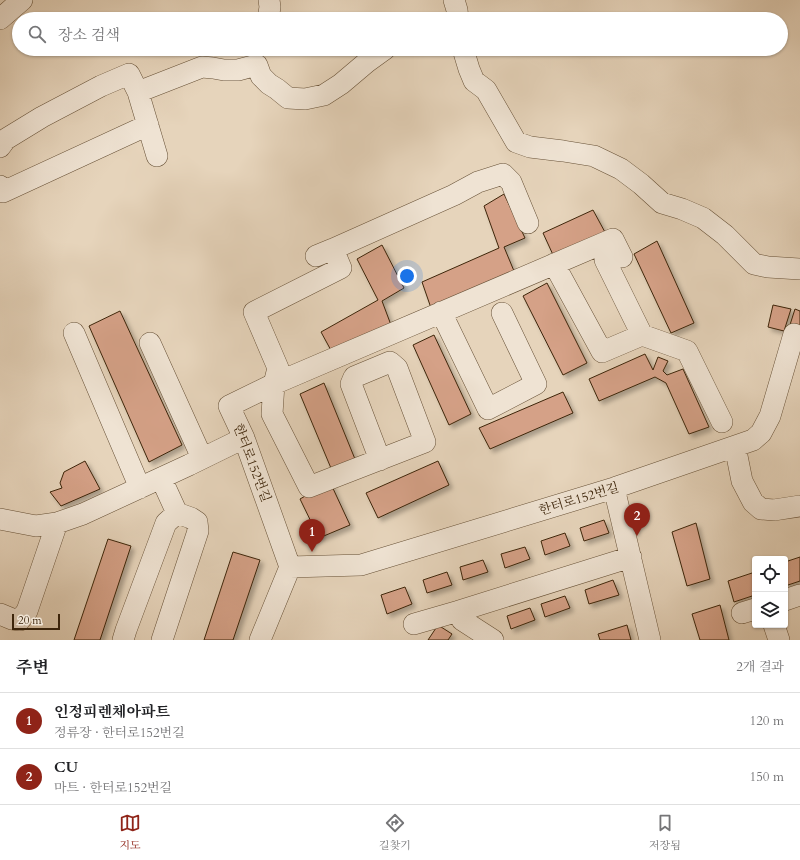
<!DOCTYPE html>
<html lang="ko">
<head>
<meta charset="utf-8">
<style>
	:root { --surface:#fff; --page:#f2f2f2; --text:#202124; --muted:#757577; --line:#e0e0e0; --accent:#8f2418 }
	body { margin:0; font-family:Cardo,"Noto Serif KR",serif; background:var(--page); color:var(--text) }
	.controls { position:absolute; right:12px; bottom:12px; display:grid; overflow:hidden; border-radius:4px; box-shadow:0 1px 3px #0004 }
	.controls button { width:36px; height:36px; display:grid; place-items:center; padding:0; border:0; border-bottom:1px solid var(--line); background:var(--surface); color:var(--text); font:20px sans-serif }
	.scale { position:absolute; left:12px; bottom:10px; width:48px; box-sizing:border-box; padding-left:4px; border:2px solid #3d250b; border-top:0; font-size:11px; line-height:14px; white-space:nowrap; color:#3d250b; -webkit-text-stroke:3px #efe3d3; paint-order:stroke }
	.you { position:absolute; left:407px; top:276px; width:14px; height:14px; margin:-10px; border:3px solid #fff; border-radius:50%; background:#1a73e8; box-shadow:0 0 0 6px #1a73e833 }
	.badge { display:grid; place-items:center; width:26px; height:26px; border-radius:50%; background:var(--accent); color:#fff; font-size:13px; font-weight:700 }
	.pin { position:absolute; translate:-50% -33px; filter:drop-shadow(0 1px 2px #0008) }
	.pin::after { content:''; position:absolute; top:21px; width:14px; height:12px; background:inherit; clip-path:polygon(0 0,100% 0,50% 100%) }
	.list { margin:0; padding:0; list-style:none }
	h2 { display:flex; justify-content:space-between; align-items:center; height:52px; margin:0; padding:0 16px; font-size:17px }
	h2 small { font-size:13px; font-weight:400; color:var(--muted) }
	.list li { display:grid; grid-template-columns:26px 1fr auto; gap:12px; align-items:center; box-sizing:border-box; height:56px; padding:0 16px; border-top:1px solid var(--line) }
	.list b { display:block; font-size:15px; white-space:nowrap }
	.list p { margin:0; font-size:13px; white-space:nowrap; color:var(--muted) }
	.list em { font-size:13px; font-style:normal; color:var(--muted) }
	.icon { flex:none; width:22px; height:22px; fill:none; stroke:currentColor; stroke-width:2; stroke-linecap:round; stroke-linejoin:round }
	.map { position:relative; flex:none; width:800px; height:640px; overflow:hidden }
	.search { position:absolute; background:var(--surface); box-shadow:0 1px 3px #0004; left:12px; right:12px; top:12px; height:44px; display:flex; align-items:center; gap:10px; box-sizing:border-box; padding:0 14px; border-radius:22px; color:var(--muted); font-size:15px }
	.sheet { height:164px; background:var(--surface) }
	nav { display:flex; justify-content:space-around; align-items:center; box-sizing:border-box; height:56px; border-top:1px solid var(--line); background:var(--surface); font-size:11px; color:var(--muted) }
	nav a { display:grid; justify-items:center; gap:2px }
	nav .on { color:var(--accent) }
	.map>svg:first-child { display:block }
</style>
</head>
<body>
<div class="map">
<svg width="800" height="640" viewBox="0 0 800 640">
	<defs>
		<filter id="shadow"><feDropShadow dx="3.5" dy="3.5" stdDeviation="2" flood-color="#0004"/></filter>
	</defs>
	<rect width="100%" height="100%" fill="#e6d4bb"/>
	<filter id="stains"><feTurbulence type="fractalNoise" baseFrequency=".005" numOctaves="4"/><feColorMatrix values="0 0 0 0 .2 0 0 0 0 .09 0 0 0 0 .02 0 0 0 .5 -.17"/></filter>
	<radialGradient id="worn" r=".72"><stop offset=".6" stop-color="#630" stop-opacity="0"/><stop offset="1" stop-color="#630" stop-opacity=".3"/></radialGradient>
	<path fill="#d5a187" stroke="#3d250b" filter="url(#shadow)" d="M 504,194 L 525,238 L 504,247 L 514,271 L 431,308 L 422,282 L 499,248 L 484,206 Z
		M 593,210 L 606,234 L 554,257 L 543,233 Z
		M 657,241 L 694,323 L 671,333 L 634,254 Z
		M 382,245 L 404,288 L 382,301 L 391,325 L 333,354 L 321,332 L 378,300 L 357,259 Z
		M 547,283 L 587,363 L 563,375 L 523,296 Z
		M 773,305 L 791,309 L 784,331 L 768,327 Z
		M 795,309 L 800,311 L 800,335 L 788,331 Z
		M 120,311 L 182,445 L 149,462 L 89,326 Z
		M 434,335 L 471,414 L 449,425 L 413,345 Z
		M 645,354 L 653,370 L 658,357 L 668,361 L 663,371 L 667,375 L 683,369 L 709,427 L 689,434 L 666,383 L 655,377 L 599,401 L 589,379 Z
		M 324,383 L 357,464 L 333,473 L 300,394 Z
		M 563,392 L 573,413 L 490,449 L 479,428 Z
		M 85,461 L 100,489 L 61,506 L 50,492 L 62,488 L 60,483 L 64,472 Z
		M 438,461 L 449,485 L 378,518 L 366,493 Z
		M 330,482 L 350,525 L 319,538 L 300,499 Z
		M 604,520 L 609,533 L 584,541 L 580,528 Z
		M 696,523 L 710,579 L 687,586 L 672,532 Z
		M 565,533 L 570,546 L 545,555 L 541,541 Z
		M 108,539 L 131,546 L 100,640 L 74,640 Z
		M 525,547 L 530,559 L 505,568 L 501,554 Z
		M 233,552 L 260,560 L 233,640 L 204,640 Z
		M 800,557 L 800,581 L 785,586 L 785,562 Z
		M 483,560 L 488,572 L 463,580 L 460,567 Z
		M 447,572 L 452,585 L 427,593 L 423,580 Z
		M 755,572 L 755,595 L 734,602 L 728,581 Z
		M 613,580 L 619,595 L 589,604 L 585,590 Z
		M 405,587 L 412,604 L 387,614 L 381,595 Z
		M 565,596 L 570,608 L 545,617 L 541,604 Z
		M 720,605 L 729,640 L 700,640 L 692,614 Z
		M 530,608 L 535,620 L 511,629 L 507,616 Z
		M 438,625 L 452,634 L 448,640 L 428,640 Z
		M 627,625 L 631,640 L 600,640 L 598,634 Z"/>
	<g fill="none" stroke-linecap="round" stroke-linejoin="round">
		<g stroke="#675137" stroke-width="22">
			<path id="minor" d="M 454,0 L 457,10 L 458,19
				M 0,19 L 22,0
				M 268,19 L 270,7 L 269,0
				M 463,49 L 469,69 L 474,81 L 486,90 L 516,142 L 530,147 L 563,151 L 594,156 L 621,169 L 641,184 L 662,203 L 682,209 L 703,218 L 725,235 L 754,264 L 768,267 L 800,269
				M 138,92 L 157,156
				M 0,147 L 6,139 L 42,117 L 101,86 L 129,74 L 138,92 L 202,67 L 213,68 L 224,70 L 238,70 L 257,65 L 261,76 L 269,84 L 277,89 L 288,98 L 305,99 L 324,95 L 341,84 L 367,62 L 385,49
				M 0,186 L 3,192 L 148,125
				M 333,249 L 454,195 L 478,182 L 503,174 L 511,182 L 528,223
				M 316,256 L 333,249 L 341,268 L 254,312 L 278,368 L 274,384 L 272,414 L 309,487 L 425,442 L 397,368 L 390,362 L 354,377 L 351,384 L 380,460
				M 554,264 L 602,352 L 642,335 L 605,260
				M 441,312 L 488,409 L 536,384 L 502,313
				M 74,333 L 140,488
				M 642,335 L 687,351 L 722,422
				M 150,343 L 202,458
				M 735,446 L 742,481 L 753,502 L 761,509 L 774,510 L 800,506
				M 161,478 L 177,513 L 191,518 L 197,522 L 198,531 L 162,640
				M 614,488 L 650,640
				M 0,519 L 36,526 L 57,523 L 83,514 L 189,465 L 244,438
				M 290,567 L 361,565 L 614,488 L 753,440 L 761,433 L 770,416 L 794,334
				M 785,600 L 800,595
				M 459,611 L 462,620 L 493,640
				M 742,613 L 755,609
				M 0,614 L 12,619 L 20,620 L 27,611 L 57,523
				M 414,624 L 459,611 L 631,557
				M 774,625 L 779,640
				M 123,640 L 126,630 L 166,523 L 177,513
				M 260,640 L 290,567 L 244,438 L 229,406 L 274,384 L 613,239 L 622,257"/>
		</g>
		<use href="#minor" stroke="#efe3d3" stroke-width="21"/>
	</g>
	<g text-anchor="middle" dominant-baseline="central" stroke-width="3" stroke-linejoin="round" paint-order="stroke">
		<g font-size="13" fill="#3d250b" stroke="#efe3d3">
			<text transform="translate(252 463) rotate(69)">한터로152번길</text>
			<text transform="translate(579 499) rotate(-17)">한터로152번길</text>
		</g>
	</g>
	<rect width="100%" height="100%" filter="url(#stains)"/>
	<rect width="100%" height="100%" fill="url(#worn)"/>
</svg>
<div class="controls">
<button><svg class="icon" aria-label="locate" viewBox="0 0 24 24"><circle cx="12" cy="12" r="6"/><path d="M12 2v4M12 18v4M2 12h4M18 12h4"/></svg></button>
<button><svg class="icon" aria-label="layers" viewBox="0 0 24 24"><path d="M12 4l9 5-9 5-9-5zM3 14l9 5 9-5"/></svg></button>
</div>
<div class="scale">20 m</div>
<div class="you"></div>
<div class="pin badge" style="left:312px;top:552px">1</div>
<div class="pin badge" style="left:637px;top:536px">2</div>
<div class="search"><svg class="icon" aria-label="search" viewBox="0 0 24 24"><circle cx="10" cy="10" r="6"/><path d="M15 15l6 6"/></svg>장소 검색</div>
</div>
<section class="sheet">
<h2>주변<small>2개 결과</small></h2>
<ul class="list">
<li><span class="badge">1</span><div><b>인정피렌체아파트</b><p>정류장 · 한터로152번길</p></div><em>120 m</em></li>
<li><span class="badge">2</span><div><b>CU</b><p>마트 · 한터로152번길</p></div><em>150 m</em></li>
</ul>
</section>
<nav>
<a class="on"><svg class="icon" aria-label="map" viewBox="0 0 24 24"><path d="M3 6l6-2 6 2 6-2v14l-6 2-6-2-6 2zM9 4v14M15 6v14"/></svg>지도</a>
<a><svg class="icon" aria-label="directions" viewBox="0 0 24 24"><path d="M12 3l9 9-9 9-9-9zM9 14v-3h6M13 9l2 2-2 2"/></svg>길찾기</a>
<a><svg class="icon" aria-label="saved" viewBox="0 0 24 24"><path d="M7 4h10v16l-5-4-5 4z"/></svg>저장됨</a>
</nav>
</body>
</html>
